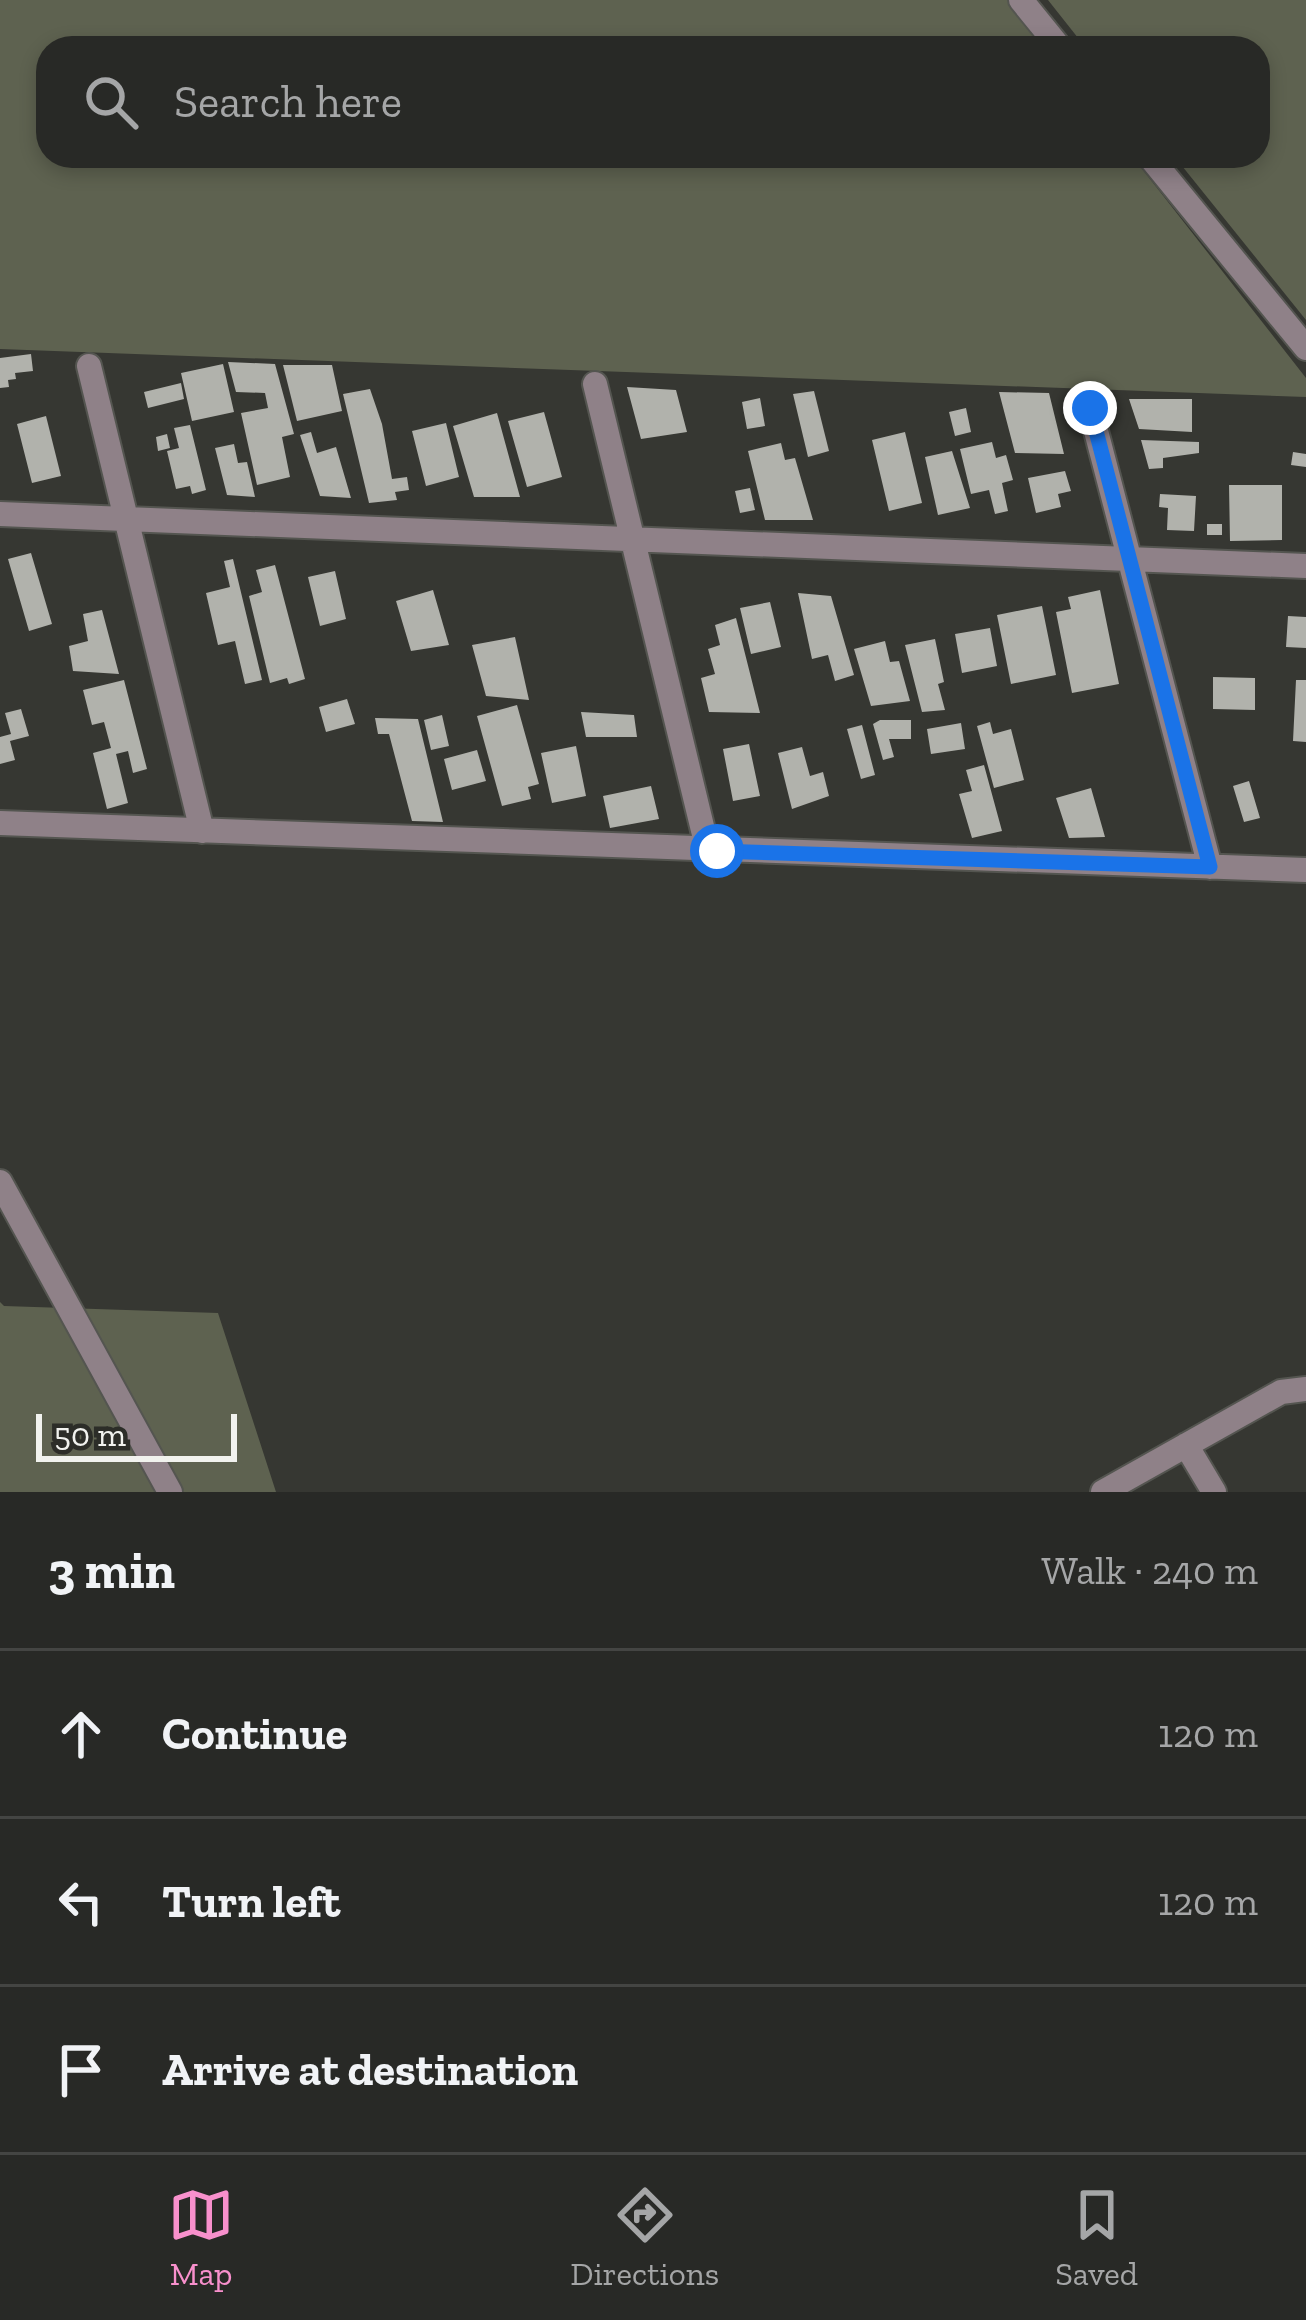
<!DOCTYPE html>
<html lang="en">
<head>
<meta charset="utf-8">
<style>
	:root { --surface:#282926; --page:#30312e; --text:#f1f3f6; --muted:#a5a6a7; --line:#444543; --accent:#f890cc }
	body { margin:0; font-family:"Zilla Slab",serif; background:var(--page); color:var(--text) }
	.scale { position:absolute; left:36px; bottom:30px; width:201px; box-sizing:border-box; padding-left:12px; border:6px solid #f1f2ee; border-top:0; font-size:33px; line-height:42px; white-space:nowrap; color:#f1f2ee; -webkit-text-stroke:9px #2c2d28; paint-order:stroke }
	.stop { position:absolute; width:36px; height:36px; margin:-27px; border:9px solid #1a73e8; border-radius:50%; background:#fff }
	.stop.end { background:#1a73e8; border-color:#fff; box-shadow:0 3px 12px #0008 }
	.list { margin:0; padding:0; list-style:none }
	h2 { display:flex; justify-content:space-between; align-items:center; height:156px; margin:0; padding:0 48px; font-size:51px }
	h2 small { font-size:39px; font-weight:400; color:var(--muted) }
	.list li { display:grid; grid-template-columns:78px 1fr auto; gap:36px; align-items:center; box-sizing:border-box; height:168px; padding:0 48px; border-top:3px solid var(--line) }
	.list b { display:block; font-size:45px; white-space:nowrap }
	.list em { font-size:39px; font-style:normal; color:var(--muted) }
	.icon { flex:none; width:66px; height:66px; fill:none; stroke:currentColor; stroke-width:2; stroke-linecap:round; stroke-linejoin:round }
	.map { position:relative; flex:none; width:1306px; height:1492px; overflow:hidden }
	.search { position:absolute; background:var(--surface); box-shadow:0 6px 18px #0003; left:36px; right:36px; top:36px; height:132px; display:flex; align-items:center; gap:30px; box-sizing:border-box; padding:0 42px; border-radius:36px; color:var(--muted); font-size:45px }
	.sheet { height:660px; background:var(--surface) }
	nav { display:flex; justify-content:space-around; align-items:center; box-sizing:border-box; height:168px; border-top:3px solid var(--line); background:var(--surface); font-size:33px; color:var(--muted) }
	nav a { display:grid; justify-items:center; gap:6px }
	nav .on { color:var(--accent) }
	.map>svg:first-child { display:block }
</style>
</head>
<body>
<div class="map">
<svg width="1306" height="1492" viewBox="0 0 1306 1492">
	<rect width="100%" height="100%" fill="#363732"/>
	<path fill="#5e6250" d="M 0,0 L 1010,0 L 1048,48 L 48,48 L 48,156 L 1132,156 L 1306,378 L 1306,397 L 0,349 Z
		M 1048,0 L 1306,0 L 1306,320 L 1174,156 L 1258,156 L 1258,48 L 1086,48 Z
		M 0,1302 L 4,1306 L 218,1313 L 276,1492 L 0,1492 Z"/>
	<path fill="#b1b2ac" d="M 31,354 L 33,371 L 15,373 L 16,379 L 8,380 L 9,387 L 0,388 L 0,358 Z
		M 228,362 L 275,364 L 294,434 L 282,437 L 290,477 L 257,485 L 241,413 L 268,408 L 265,393 L 236,392 Z
		M 223,364 L 234,412 L 192,421 L 181,373 Z
		M 283,365 L 332,365 L 342,411 L 297,421 Z
		M 181,383 L 184,399 L 148,408 L 144,392 Z
		M 627,387 L 676,390 L 687,432 L 641,439 Z
		M 370,389 L 382,424 L 392,479 L 407,477 L 409,490 L 395,492 L 397,500 L 369,503 L 343,394 Z
		M 814,391 L 829,451 L 808,457 L 793,394 Z
		M 999,392 L 1049,393 L 1064,454 L 1015,453 Z
		M 760,398 L 765,426 L 747,429 L 742,402 Z
		M 1129,399 L 1192,399 L 1192,432 L 1139,429 Z
		M 966,408 L 971,432 L 955,436 L 949,412 Z
		M 544,412 L 562,477 L 527,487 L 508,421 Z
		M 497,413 L 520,497 L 474,497 L 453,426 Z
		M 46,416 L 61,476 L 32,483 L 17,424 Z
		M 446,423 L 459,477 L 426,486 L 412,431 Z
		M 190,425 L 206,490 L 192,494 L 190,486 L 176,489 L 167,451 L 179,448 L 174,428 Z
		M 311,432 L 317,453 L 336,447 L 351,498 L 320,496 L 300,435 Z
		M 905,432 L 922,503 L 889,511 L 872,440 Z
		M 167,434 L 170,448 L 158,451 L 156,437 Z
		M 1141,440 L 1199,442 L 1199,453 L 1163,458 L 1163,468 L 1149,469 Z
		M 992,442 L 996,458 L 1006,455 L 1013,480 L 1002,483 L 1008,511 L 995,514 L 989,490 L 971,494 L 960,449 Z
		M 781,443 L 785,460 L 795,458 L 813,520 L 765,520 L 748,451 Z
		M 234,444 L 238,463 L 247,462 L 255,497 L 227,495 L 215,448 Z
		M 952,451 L 970,508 L 938,515 L 925,457 Z
		M 1293,452 L 1306,454 L 1306,467 L 1291,465 Z
		M 1065,471 L 1071,491 L 1058,494 L 1061,507 L 1036,513 L 1028,478 Z
		M 1229,485 L 1282,485 L 1282,540 L 1230,541 Z
		M 750,488 L 755,510 L 740,513 L 735,491 Z
		M 1160,494 L 1196,496 L 1194,531 L 1167,530 L 1168,508 L 1159,507 Z
		M 1207,524 L 1222,524 L 1222,535 L 1207,535 Z
		M 31,553 L 52,624 L 29,631 L 8,559 Z
		M 233,559 L 262,680 L 245,684 L 235,641 L 218,645 L 206,593 L 230,587 L 224,561 Z
		M 275,565 L 305,679 L 289,684 L 287,678 L 270,683 L 249,596 L 262,592 L 256,570 Z
		M 335,571 L 346,619 L 320,626 L 308,577 Z
		M 433,590 L 449,645 L 411,651 L 396,601 Z
		M 1100,590 L 1119,684 L 1072,693 L 1056,612 L 1071,609 L 1068,597 Z
		M 798,593 L 831,596 L 854,675 L 835,681 L 828,655 L 812,659 Z
		M 770,602 L 781,647 L 751,654 L 740,608 Z
		M 1042,606 L 1056,675 L 1011,684 L 997,615 Z
		M 102,610 L 119,674 L 73,671 L 69,646 L 88,641 L 83,614 Z
		M 1288,616 L 1306,617 L 1306,648 L 1286,647 Z
		M 736,618 L 760,713 L 709,712 L 701,678 L 715,674 L 708,649 L 720,645 L 715,625 Z
		M 990,628 L 997,666 L 962,673 L 955,634 Z
		M 515,637 L 529,700 L 486,696 L 472,645 Z
		M 935,639 L 944,682 L 938,684 L 945,710 L 922,712 L 905,645 Z
		M 885,641 L 890,662 L 899,661 L 910,701 L 871,706 L 854,649 Z
		M 1213,677 L 1255,678 L 1255,710 L 1213,709 Z
		M 124,680 L 147,769 L 133,773 L 128,751 L 116,754 L 128,803 L 107,809 L 93,753 L 111,748 L 104,722 L 92,725 L 83,690 Z
		M 1296,680 L 1306,680 L 1306,742 L 1293,741 Z
		M 347,699 L 355,724 L 326,732 L 319,707 Z
		M 517,705 L 539,784 L 528,787 L 531,799 L 502,806 L 477,716 Z
		M 21,709 L 29,736 L 10,741 L 15,760 L 0,764 L 0,737 L 11,734 L 5,713 Z
		M 581,712 L 634,715 L 637,737 L 586,737 Z
		M 442,715 L 449,746 L 431,750 L 424,720 Z
		M 375,718 L 418,719 L 443,822 L 412,821 L 389,734 L 378,734 Z
		M 880,720 L 911,720 L 911,739 L 889,739 L 894,757 L 883,760 L 873,724 Z
		M 990,722 L 993,734 L 1011,729 L 1024,780 L 994,788 L 977,726 Z
		M 961,723 L 965,749 L 931,754 L 927,729 Z
		M 862,725 L 875,775 L 861,779 L 847,729 Z
		M 749,744 L 760,796 L 733,801 L 723,749 Z
		M 576,746 L 586,796 L 552,803 L 541,753 Z
		M 802,747 L 810,776 L 823,772 L 829,796 L 792,809 L 778,753 Z
		M 477,750 L 486,781 L 452,790 L 444,759 Z
		M 984,765 L 1002,831 L 972,838 L 959,794 L 972,791 L 966,770 Z
		M 1249,781 L 1260,818 L 1244,822 L 1233,786 Z
		M 651,786 L 659,819 L 610,828 L 603,796 Z
		M 1091,788 L 1105,837 L 1069,838 L 1056,798 Z"/>
	<g fill="none" stroke-linecap="round" stroke-linejoin="round">
		<g stroke="#545550" stroke-width="28">
			<path id="street" d="M 1021,0 L 1060,48
				M 1149,156 L 1306,348
				M 89,366 L 202,831
				M 595,384 L 708,851
				M 1090,408 L 1210,867
				M 0,514 L 1306,566
				M 0,823 L 1306,870
				M 0,1182 L 170,1492
				M 1186,1445 L 1214,1492
				M 1103,1492 L 1281,1392 L 1306,1389"/>
		</g>
		<use href="#street" stroke="#8f8188" stroke-width="24"/>
	</g>
	<g fill="none" stroke-linecap="round" stroke-linejoin="round">
		<path stroke="#1a73e8" stroke-width="15" d="M 717,851 L 1210,867 L 1090,408"/>
	</g>
</svg>
<div class="scale">50 m</div>
<div class="stop" style="left:717px;top:851px"></div>
<div class="stop end" style="left:1090px;top:408px"></div>
<div class="search"><svg class="icon" aria-label="search" viewBox="0 0 24 24"><circle cx="10" cy="10" r="6"/><path d="M15 15l6 6"/></svg>Search here</div>
</div>
<section class="sheet">
<h2>3 min<small>Walk · 240 m</small></h2>
<ul class="list">
<li><svg class="icon" aria-label="ahead" viewBox="0 0 24 24"><path d="M12 20V5M6 11l6-6 6 6"/></svg><div><b>Continue</b></div><em>120 m</em></li>
<li><svg class="icon" aria-label="left" viewBox="0 0 24 24"><path d="M17 20v-9H6M10 6l-5 5 5 5"/></svg><div><b>Turn left</b></div><em>120 m</em></li>
<li><svg class="icon" aria-label="arrive" viewBox="0 0 24 24"><path d="M6 21V4h12l-3 4 3 4H6"/></svg><div><b>Arrive at destination</b></div></li>
</ul>
</section>
<nav>
<a class="on"><svg class="icon" aria-label="map" viewBox="0 0 24 24"><path d="M3 6l6-2 6 2 6-2v14l-6 2-6-2-6 2zM9 4v14M15 6v14"/></svg>Map</a>
<a><svg class="icon" aria-label="directions" viewBox="0 0 24 24"><path d="M12 3l9 9-9 9-9-9zM9 14v-3h6M13 9l2 2-2 2"/></svg>Directions</a>
<a><svg class="icon" aria-label="saved" viewBox="0 0 24 24"><path d="M7 4h10v16l-5-4-5 4z"/></svg>Saved</a>
</nav>
</body>
</html>
